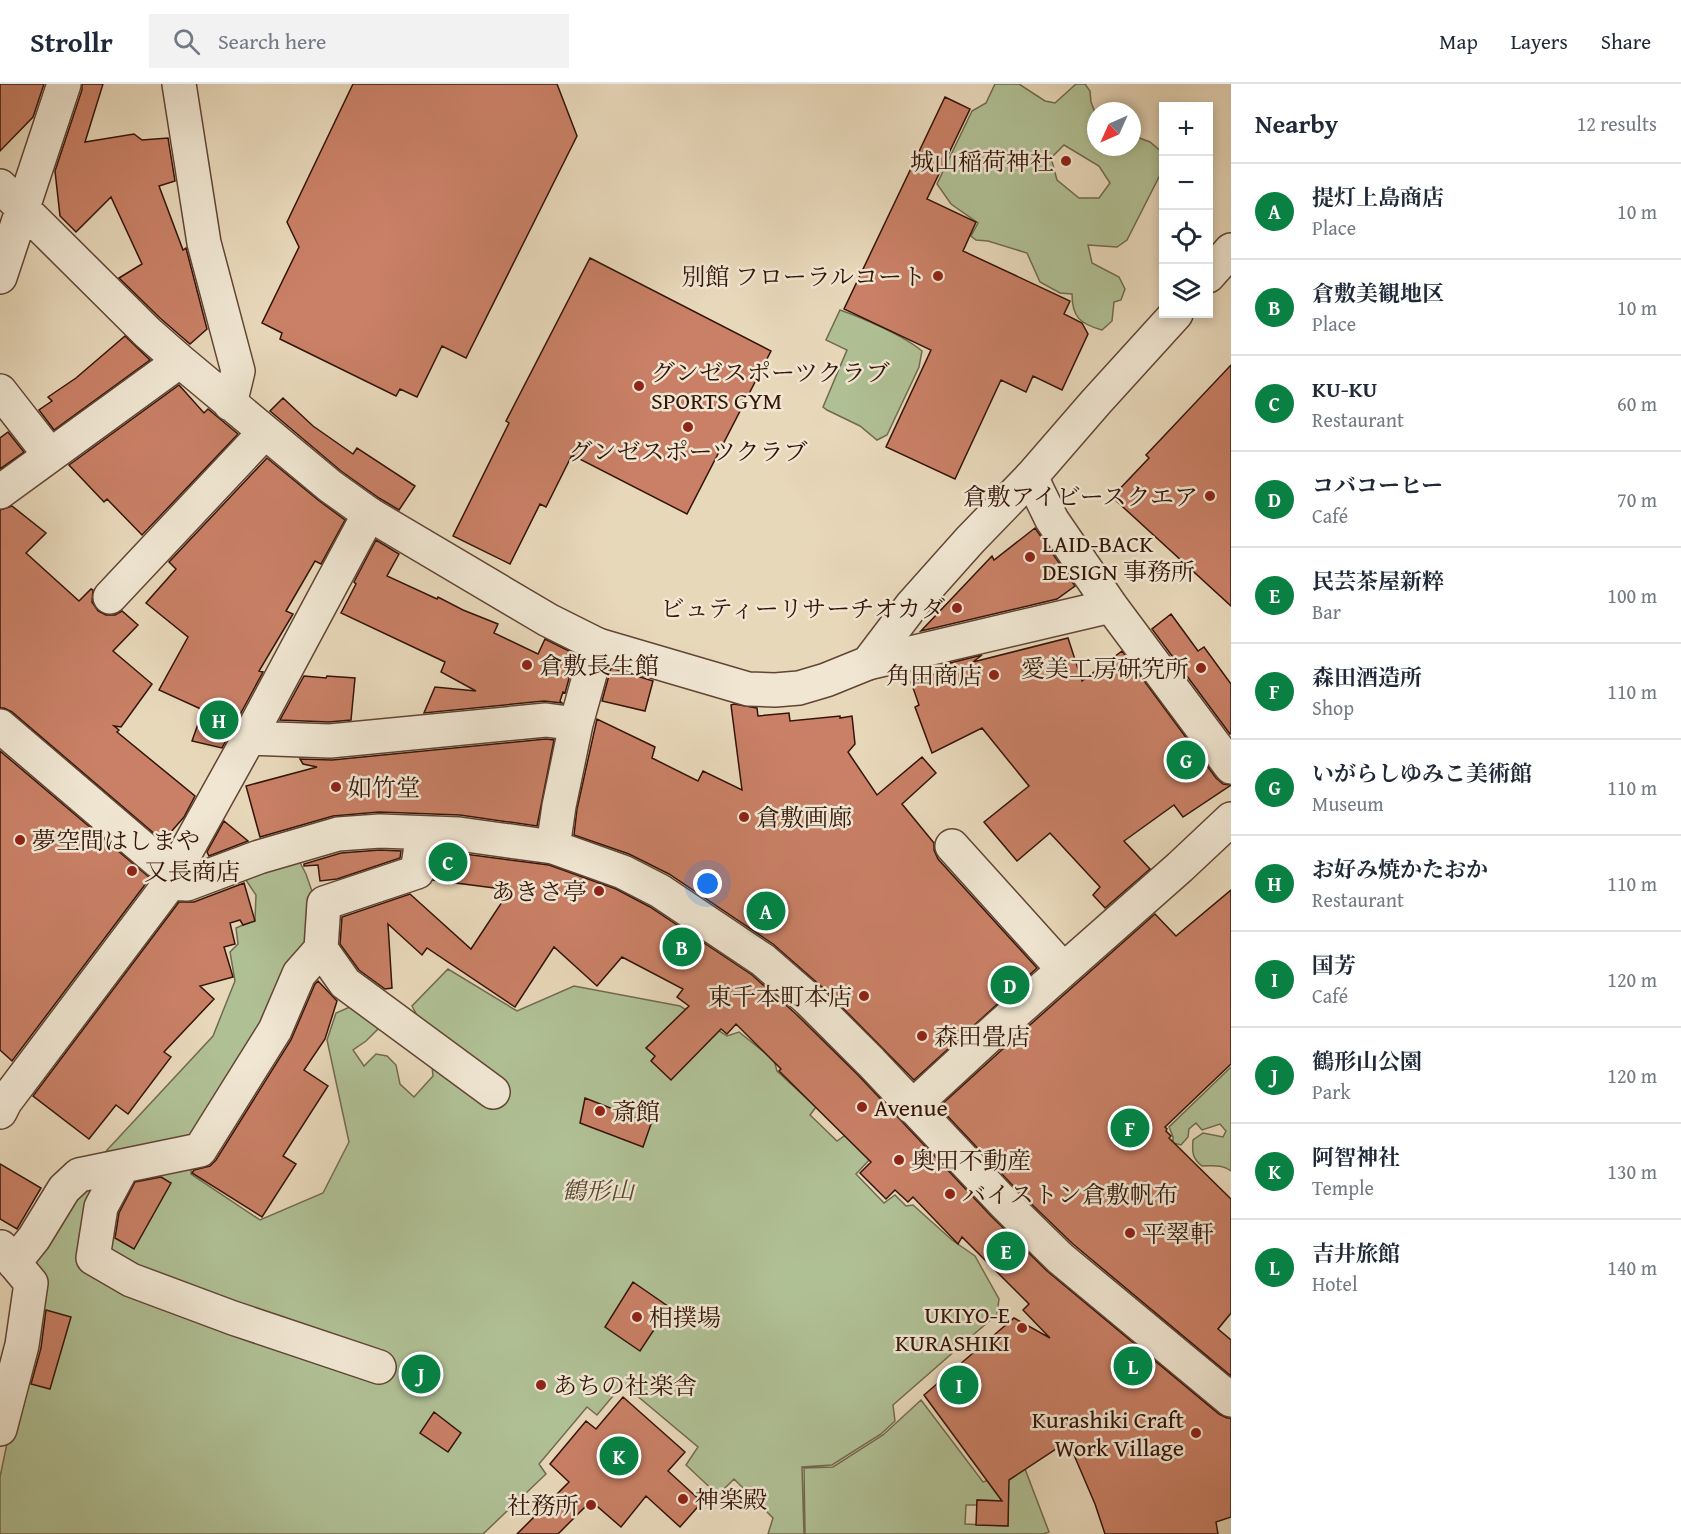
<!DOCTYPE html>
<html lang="en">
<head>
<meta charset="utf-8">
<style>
	:root { --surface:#fff; --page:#f2f2f3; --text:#1f2937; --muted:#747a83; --line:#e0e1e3; --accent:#0b8043 }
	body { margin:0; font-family:"Gentium Book Plus","Noto Serif JP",serif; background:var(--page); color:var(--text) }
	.controls { position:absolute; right:18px; top:18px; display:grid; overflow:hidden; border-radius:0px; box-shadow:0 3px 9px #0003 }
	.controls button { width:54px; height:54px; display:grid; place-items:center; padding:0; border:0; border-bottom:2px solid var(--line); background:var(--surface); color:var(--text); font:30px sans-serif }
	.compass { position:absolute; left:1087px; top:18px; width:54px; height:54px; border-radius:50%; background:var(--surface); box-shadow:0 3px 9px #0003; rotate:225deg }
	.you { position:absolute; left:708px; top:800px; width:21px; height:21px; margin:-15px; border:4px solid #fff; border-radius:50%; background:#1a73e8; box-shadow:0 0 0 9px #1a73e833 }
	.badge { display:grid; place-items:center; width:39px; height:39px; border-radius:50%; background:var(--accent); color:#fff; font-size:20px; font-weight:700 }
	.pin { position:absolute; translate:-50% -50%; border:3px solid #fff; box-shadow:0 2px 6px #0006 }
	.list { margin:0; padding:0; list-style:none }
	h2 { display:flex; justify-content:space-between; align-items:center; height:78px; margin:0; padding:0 24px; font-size:26px }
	h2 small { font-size:20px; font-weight:400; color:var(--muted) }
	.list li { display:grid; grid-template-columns:39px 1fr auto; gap:18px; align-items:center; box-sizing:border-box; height:96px; padding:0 24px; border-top:2px solid var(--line) }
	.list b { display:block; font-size:22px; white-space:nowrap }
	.list p { margin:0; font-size:20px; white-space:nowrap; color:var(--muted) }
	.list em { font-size:20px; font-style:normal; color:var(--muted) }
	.icon { flex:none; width:33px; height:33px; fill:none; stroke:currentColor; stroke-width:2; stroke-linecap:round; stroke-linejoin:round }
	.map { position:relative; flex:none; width:1231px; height:1450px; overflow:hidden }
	header { display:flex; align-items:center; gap:36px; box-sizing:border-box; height:84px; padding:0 30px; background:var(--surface); border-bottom:2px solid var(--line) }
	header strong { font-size:28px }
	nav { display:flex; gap:33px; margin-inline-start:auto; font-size:21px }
	.search { width:420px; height:54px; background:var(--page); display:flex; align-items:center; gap:15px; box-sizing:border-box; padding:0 21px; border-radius:0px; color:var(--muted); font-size:22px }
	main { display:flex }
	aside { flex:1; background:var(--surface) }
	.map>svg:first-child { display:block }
</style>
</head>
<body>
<header>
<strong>Strollr</strong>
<div class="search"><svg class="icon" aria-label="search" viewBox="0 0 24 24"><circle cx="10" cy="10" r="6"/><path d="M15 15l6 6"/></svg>Search here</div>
<nav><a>Map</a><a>Layers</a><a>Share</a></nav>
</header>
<main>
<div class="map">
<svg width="1231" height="1450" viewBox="0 0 1231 1450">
	<rect width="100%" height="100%" fill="#e8d8ba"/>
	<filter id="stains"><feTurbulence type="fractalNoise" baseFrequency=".00333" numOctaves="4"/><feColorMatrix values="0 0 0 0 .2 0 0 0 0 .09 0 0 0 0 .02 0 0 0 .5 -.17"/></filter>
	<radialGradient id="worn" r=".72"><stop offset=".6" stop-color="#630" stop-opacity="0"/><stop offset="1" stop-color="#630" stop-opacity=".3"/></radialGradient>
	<path fill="#b0c095" stroke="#726a4e" stroke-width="1.5" fill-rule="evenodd" d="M 995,0 L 1019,0 L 1045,17 L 1055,19 L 1076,0 L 1085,0 L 1090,7 L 1091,18 L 1096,31 L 1096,63 L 1132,63 L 1132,51 L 1150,58 L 1163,69 L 1163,85 L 1127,156 L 1117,163 L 1088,161 L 1092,179 L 1119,193 L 1125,205 L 1121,216 L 1114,218 L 1112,237 L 1102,246 C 1080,240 1072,233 1072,210 L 1060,209 L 1040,198 L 1027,169 L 988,157 L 976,156 L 971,152 L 978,139 L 951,120 L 937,100 L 972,27 L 986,19 ZM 1064,61 L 1099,82 L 1110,99 L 1099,114 L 1079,114 L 1057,96 L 1051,74 Z
		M 840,226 C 863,234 904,252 922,267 L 919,283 L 887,351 L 877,356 L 860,342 L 827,326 L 823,323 L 847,266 L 826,256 Z
		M 296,771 L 306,790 L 314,813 L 313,864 L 192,1072 L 191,1090 L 260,1136 L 323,1109 L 349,1058 L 327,956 L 336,929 L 352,922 L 371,929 L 378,945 L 366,957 L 353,966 L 364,982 L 376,970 L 387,972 L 396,981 L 400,1000 L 414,1013 L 433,992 L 429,954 L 412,922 L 448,885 L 517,927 L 574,902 L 680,922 L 727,952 L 739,948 L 774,976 L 777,987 L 816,1023 L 810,1031 L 837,1057 L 850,1048 L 872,1073 L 856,1090 L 884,1119 L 895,1111 L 906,1122 L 913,1121 L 952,1156 L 975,1172 L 999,1215 L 997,1230 L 893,1321 L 895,1337 L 881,1350 L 832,1381 L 802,1383 L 804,1450 L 768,1450 L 773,1434 L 734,1395 L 718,1411 L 686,1381 L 698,1363 L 623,1300 L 597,1331 L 587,1323 L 539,1380 L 546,1390 L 483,1450 L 0,1450 L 0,1393 L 40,1201 L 23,1178 L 53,1130 L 108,1065 L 213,952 L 235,897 L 230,868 L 238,860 L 236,844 L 255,836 L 256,811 L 246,796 L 249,782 Z
		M 1231,983 L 1231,1087 C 1223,1080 1212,1082 1202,1082 C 1192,1074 1192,1068 1193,1056 L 1203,1049 L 1223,1053 L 1226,1047 L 1220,1040 L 1202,1046 L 1196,1039 L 1189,1045 L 1188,1053 L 1181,1061 L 1173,1059 L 1173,1053 L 1169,1043 Z
		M 921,1316 L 983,1398 L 1025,1385 L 1049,1448 L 1043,1450 L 805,1450 L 804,1384 L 833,1383 L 883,1351 ZM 977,1416 L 1008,1417 L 1008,1442 L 965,1440 L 966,1421 L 977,1421 Z"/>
	<path fill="#c98066" stroke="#341408" stroke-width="1.5" d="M 0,0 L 44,0 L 33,33 L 0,67 Z
		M 82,0 L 103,0 L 85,58 L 134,50 L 142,56 L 168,54 L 175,97 L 159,102 L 183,166 L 186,164 L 207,245 L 190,260 L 160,234 L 119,194 L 142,180 L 111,113 L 76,148 L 60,132 L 55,87 L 82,6 Z
		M 353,0 L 557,0 L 577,52 L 466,274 L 442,262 L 417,313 L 400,305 L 396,312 L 280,255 L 282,249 L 262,239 L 299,163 L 287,138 Z
		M 945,13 L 970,25 L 927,115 L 976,138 L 963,167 L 1070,217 L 1064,230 L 1082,239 L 1088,250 L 1062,306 L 1033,292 L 1026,308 L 1001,296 L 955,395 L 886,363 L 931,266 L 844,225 Z
		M 590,174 L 771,267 L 687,430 L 572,371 L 546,423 L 540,420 L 510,480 L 453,452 L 509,339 L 506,337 Z
		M 125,252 L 150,276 L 54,346 L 39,326 L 52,317 L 48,313 L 76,294 Z
		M 1231,281 L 1231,522 L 1112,413 L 1149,374 L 1146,371 Z
		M 179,301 L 204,329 L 208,325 L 238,350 L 142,451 L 107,415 L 104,418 L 69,381 Z
		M 283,314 L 313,342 L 353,370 L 357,364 L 415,402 L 399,426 L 379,414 L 341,387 L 270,327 Z
		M 8,348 L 24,368 L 0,385 L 0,354 Z
		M 267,374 L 318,416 L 345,436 L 321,480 L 315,477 L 286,527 L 293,530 L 259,587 L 263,588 L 222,664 L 192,657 L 203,626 L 159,606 L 188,553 L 146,519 L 176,485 L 169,478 Z
		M 12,422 L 46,449 L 26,469 L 79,517 L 91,505 L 93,506 L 92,518 L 98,527 L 106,531 L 115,531 L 122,527 L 138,541 L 113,567 L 152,600 L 121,643 L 114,642 L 119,646 L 117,648 L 195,712 L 184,733 L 163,757 L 12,628 L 4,624 L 0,624 L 0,426 Z
		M 1035,444 L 1075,502 L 1057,515 L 921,547 L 992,472 L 994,476 Z
		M 376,456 L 399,470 L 387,492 L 437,515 L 438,513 L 463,526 L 498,540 L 494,549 L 538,570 L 545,555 L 569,567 L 567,571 L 575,573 L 565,609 L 563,608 L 560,617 L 562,619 L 544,617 L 424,629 L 435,603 L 476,607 L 441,588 L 445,578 L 341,529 L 356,500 L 354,498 Z
		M 1171,530 L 1198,567 L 1204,563 L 1231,600 L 1231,649 L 1230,650 L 1152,545 Z
		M 1068,554 L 1082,597 L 1122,567 L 1216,694 L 1223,700 L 1231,701 L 1183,733 L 1174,721 L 1124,757 L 1150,785 L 1105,824 L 1093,811 L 1100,803 L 1050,749 L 1017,777 L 984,738 L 1029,702 L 982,644 L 932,669 L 915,623 L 919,621 L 911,598 L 947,586 L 942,581 L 982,571 L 973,578 Z
		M 611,584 L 653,597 L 645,627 L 602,617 Z
		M 304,592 L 326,594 L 327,592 L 355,594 L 351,636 L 329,638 L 280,636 Z
		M 734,620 L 757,624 L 758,632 L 789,629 L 790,637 L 840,632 L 840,634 L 852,632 L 855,660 L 848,668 L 877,711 L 922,673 L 936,689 L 902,720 L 934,759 L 934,766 L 938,775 L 1037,884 L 914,996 L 822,903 L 773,860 L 669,790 L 629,770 L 574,751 L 577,725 L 597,635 L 655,663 L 652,674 L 698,697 L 703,687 L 742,706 L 731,621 Z
		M 546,655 L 554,656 L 537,742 L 460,731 L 379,728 L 333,732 L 260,753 L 246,702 L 317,683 L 303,680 L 300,675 L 332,676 Z
		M 0,667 L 150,794 L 12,977 L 0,966 Z
		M 224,737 L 248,757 L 209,772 L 207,768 Z
		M 380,766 L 401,767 L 400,774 L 337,795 L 320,797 L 318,781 L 304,782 L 304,780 L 341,769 Z
		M 439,768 L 457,769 L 549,781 L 616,805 L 650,823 L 752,891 L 796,930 L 858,991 L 991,1132 L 1047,1187 L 1219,1330 L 1227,1334 L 1231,1334 L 1231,1433 L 1216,1438 L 1218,1450 L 1105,1450 L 1095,1420 L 1068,1357 L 1009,1396 L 1008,1442 L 976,1441 L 977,1416 L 1002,1417 L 924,1311 L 1014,1234 L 1050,1254 L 1023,1226 L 1029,1220 L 962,1153 L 958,1160 L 913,1113 L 908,1118 L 895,1106 L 886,1115 L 860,1089 L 871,1078 L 779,987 L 781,985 L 736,940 L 727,950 L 721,945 L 671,996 L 651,977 L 655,972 L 646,964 L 689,922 L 677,913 L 683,905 L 622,873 L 597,902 L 554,863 L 515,923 L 427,864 L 422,871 L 388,840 L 392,904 L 385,905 L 359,886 L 340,860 L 342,833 L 410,810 L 471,865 L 510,806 L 433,796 Z
		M 244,799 L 255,837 L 243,841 L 240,836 L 230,839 L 235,860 L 224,863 L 233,893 L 200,902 L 214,915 L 164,968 L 171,973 L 128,1030 L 116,1021 L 89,1055 L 33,1012 L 179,818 L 194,818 Z
		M 1231,806 L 1231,980 L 1165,1043 L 1167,1045 L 1166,1047 L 1171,1052 L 1169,1054 L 1231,1115 L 1231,1229 L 1218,1245 L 1231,1256 L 1231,1292 L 1073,1160 L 1017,1106 L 939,1023 L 1005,963 L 1155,830 L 1176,852 Z
		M 318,897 L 337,917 L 325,955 L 304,986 L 328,1002 L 283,1072 L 296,1080 L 262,1133 L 192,1089 L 194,1086 L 210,1082 L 216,1076 L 291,956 L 315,900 Z
		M 585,1014 L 651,1040 L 643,1063 L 580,1039 Z
		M 0,1080 L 41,1104 L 17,1145 L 0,1135 Z
		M 161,1093 L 171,1099 L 134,1165 L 115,1154 L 119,1129 L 135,1098 Z
		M 633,1198 L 669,1223 L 640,1267 L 605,1243 Z
		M 46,1226 L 71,1233 L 50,1305 L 31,1300 L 41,1264 Z
		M 623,1313 L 685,1368 L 668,1387 L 702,1418 L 680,1443 L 646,1412 L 621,1443 L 591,1417 L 558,1450 L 517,1450 L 569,1398 L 550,1380 L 586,1337 L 596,1345 Z
		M 434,1328 L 461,1349 L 448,1368 L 420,1349 Z"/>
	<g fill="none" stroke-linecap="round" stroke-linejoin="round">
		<g stroke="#614534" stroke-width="36">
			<path id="minor" d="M 179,0 L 204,159 L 238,287 L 230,320
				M 0,102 L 147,248 L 180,277 L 330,402 L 369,430 L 249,654 L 189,762 L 170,799 L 5,1018 L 0,1028
				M 0,193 L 64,0
				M 0,307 L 50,371
				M 1031,393 L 1052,436 L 1111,522 L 1231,683
				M 0,408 L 180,277
				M 110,513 L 265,348
				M 868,579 L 1111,522
				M 0,642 L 158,777 L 175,788
				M 249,654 L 330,657 L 546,636 L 576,640
				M 423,749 L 417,788 L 324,819 L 321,865 L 345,899 L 493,1008
				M 952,762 L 1063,885
				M 553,763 L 559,722 L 576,640 L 598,561
				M 170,799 L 187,800 L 259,773 L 338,750 L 380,747 L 459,750 L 553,763 L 623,788 L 660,807 L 763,876 L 809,916 L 871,978 L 1004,1119 L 1060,1174 L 1231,1316
				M 912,1023 L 992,949 L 1180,783 L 1231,735
				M 123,1082 L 101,1123 L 93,1174 L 131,1196 L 233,1234 L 379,1283
				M 14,1179 L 34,1154 L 64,1105 L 79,1091 L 200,1066 L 275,946 L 299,890 L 321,865
				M 0,1345 L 22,1261 L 31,1199 L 1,1163"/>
		</g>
		<g stroke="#614534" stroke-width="36">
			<path id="tertiary" d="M 1208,192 L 1231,166
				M 369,430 L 548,536 L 598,561 L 748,605 L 775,606 L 799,604 L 826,596 L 868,579 L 912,521 L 970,456 L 1031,393 L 1096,318 L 1176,230"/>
		</g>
		<use href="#minor" stroke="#f0e6d2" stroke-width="33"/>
		<use href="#tertiary" stroke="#f0e6d2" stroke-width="33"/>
	</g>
	<g fill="#8f2418" stroke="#f0e6d2" stroke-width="2">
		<circle cx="1066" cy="77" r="6"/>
		<circle cx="938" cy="192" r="6"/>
		<circle cx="639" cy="302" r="6"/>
		<circle cx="688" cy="343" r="6"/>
		<circle cx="1210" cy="412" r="6"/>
		<circle cx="1030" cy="473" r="6"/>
		<circle cx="957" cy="524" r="6"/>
		<circle cx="527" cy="581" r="6"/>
		<circle cx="1201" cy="584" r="6"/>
		<circle cx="994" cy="591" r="6"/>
		<circle cx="336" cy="703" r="6"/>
		<circle cx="744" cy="733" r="6"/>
		<circle cx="20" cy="756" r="6"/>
		<circle cx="132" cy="787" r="6"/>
		<circle cx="599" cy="807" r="6"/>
		<circle cx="864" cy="912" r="6"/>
		<circle cx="922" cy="952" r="6"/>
		<circle cx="862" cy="1023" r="6"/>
		<circle cx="600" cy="1027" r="6"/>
		<circle cx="899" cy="1076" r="6"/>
		<circle cx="950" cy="1110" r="6"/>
		<circle cx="1130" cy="1149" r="6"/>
		<circle cx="637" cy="1233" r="6"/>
		<circle cx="1022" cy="1244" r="6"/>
		<circle cx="541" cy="1301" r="6"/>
		<circle cx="1196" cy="1349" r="6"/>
		<circle cx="683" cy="1415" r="6"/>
		<circle cx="591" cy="1421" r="6"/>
	</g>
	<g text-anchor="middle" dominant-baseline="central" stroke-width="5" stroke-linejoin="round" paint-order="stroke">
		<g font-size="24" fill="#341408" stroke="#f0e6d2" text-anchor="start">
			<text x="1054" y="77" text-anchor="end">城山稲荷神社</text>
			<text x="926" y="192" text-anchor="end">別館 フローラルコート</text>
			<text x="651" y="288">グンゼスポーツクラブ<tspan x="651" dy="28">SPORTS GYM</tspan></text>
			<text x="688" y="367" text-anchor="middle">グンゼスポーツクラブ</text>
			<text x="1198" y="412" text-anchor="end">倉敷アイビースクエア</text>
			<text x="1042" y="459">LAID-BACK<tspan x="1042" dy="28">DESIGN 事務所</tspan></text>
			<text x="945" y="524" text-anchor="end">ビュティーリサーチオカダ</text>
			<text x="539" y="581">倉敷長生館</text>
			<text x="1189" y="584" text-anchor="end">愛美工房研究所</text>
			<text x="982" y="591" text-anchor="end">角田商店</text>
			<text x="348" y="703">如竹堂</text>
			<text x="756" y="733">倉敷画廊</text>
			<text x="32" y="756">夢空間はしまや</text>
			<text x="144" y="787">又長商店</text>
			<text x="587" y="807" text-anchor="end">あきさ亭</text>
			<text x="852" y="912" text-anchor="end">東千本町本店</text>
			<text x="934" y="952">森田畳店</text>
			<text x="874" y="1023">Avenue</text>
			<text x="612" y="1027">斎館</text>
			<text x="911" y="1076">奥田不動産</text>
			<text x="962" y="1110">バイストン倉敷帆布</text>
			<text x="1142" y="1149">平翠軒</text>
			<text x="1010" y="1230" text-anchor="end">UKIYO-E<tspan x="1010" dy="28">KURASHIKI</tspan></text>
			<text x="649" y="1233">相撲場</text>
			<text x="553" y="1301">あちの社楽舎</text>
			<text x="1184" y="1335" text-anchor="end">Kurashiki Craft<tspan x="1184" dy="28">Work Village</tspan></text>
			<text x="695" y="1415">神楽殿</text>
			<text x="579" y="1421" text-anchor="end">社務所</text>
		</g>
		<g font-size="24" font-style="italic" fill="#594832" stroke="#f0e6d2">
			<text x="598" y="1106">鶴形山</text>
		</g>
	</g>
	<rect width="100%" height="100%" filter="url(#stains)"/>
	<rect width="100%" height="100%" fill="url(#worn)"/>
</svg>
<div class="controls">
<button>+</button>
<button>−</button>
<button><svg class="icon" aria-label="locate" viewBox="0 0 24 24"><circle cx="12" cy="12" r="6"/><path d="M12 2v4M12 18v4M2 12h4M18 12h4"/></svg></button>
<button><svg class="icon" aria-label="layers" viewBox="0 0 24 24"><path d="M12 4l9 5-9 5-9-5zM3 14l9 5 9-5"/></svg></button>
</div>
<svg class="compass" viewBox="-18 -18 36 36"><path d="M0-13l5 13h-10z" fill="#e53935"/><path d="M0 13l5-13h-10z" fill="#747a83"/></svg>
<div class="you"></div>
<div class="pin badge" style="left:766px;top:827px">A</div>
<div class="pin badge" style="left:682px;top:863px">B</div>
<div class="pin badge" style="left:448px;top:778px">C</div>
<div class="pin badge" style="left:1010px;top:901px">D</div>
<div class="pin badge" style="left:1006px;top:1167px">E</div>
<div class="pin badge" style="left:1130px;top:1044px">F</div>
<div class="pin badge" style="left:1186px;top:676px">G</div>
<div class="pin badge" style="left:219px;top:636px">H</div>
<div class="pin badge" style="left:959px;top:1301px">I</div>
<div class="pin badge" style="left:421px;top:1290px">J</div>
<div class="pin badge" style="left:619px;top:1372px">K</div>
<div class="pin badge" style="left:1133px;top:1282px">L</div>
</div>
<aside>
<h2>Nearby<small>12 results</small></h2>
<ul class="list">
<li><span class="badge">A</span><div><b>提灯上島商店</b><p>Place</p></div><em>10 m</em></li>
<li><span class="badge">B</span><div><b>倉敷美観地区</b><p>Place</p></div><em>10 m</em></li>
<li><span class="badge">C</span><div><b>KU-KU</b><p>Restaurant</p></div><em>60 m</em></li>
<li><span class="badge">D</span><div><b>コバコーヒー</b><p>Café</p></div><em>70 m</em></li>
<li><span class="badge">E</span><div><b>民芸茶屋新粹</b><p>Bar</p></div><em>100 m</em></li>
<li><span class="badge">F</span><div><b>森田酒造所</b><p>Shop</p></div><em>110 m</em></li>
<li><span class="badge">G</span><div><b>いがらしゆみこ美術館</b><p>Museum</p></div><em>110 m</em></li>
<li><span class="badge">H</span><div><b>お好み焼かたおか</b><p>Restaurant</p></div><em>110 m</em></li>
<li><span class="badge">I</span><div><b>国芳</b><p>Café</p></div><em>120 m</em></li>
<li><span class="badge">J</span><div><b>鶴形山公園</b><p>Park</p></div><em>120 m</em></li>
<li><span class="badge">K</span><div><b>阿智神社</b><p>Temple</p></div><em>130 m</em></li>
<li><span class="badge">L</span><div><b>吉井旅館</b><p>Hotel</p></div><em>140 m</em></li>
</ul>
</aside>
</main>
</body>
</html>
